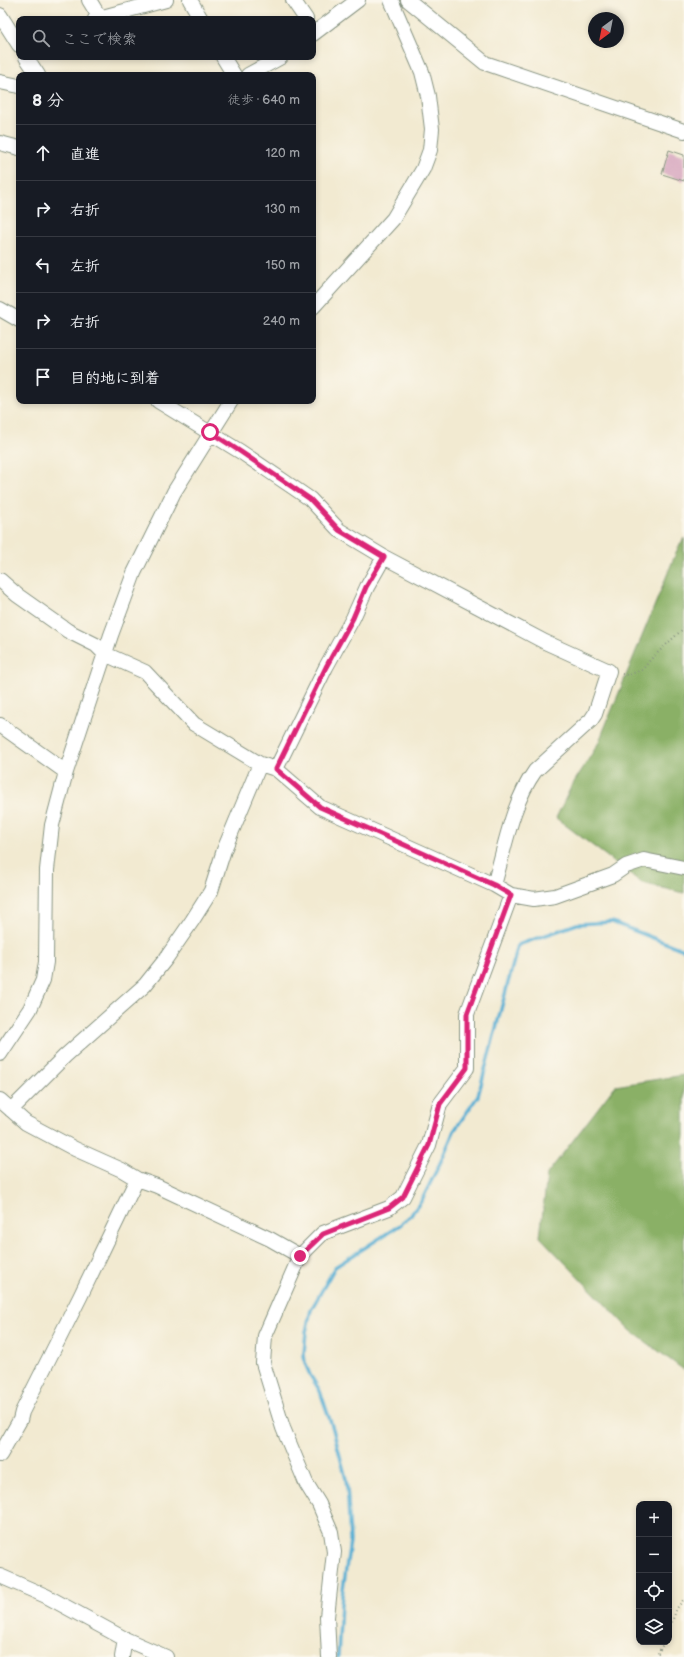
<!DOCTYPE html>
<html lang="ja">
<head>
<meta charset="utf-8">
<style>
	:root { --surface:#171b24; --page:#20242c; --text:#f1f3f6; --muted:#9ea1a6; --line:#363941 }
	body { margin:0; font-family:"Balsamiq Sans","Klee One",sans-serif; background:var(--page); color:var(--text) }
	.controls { position:absolute; right:12px; bottom:12px; display:grid; overflow:hidden; border-radius:8px; box-shadow:0 2px 6px #0003 }
	.controls button { width:36px; height:36px; display:grid; place-items:center; padding:0; border:0; border-bottom:1px solid var(--line); background:var(--surface); color:var(--text); font:20px sans-serif }
	.compass { position:absolute; left:588px; top:12px; width:36px; height:36px; border-radius:50%; background:var(--surface); box-shadow:0 2px 6px #0003; rotate:212deg }
	.stop { position:absolute; width:12px; height:12px; margin:-9px; border:3px solid #db2777; border-radius:50%; background:#fff }
	.stop.end { background:#db2777; border-color:#fff; box-shadow:0 1px 4px #0008 }
	.list { margin:0; padding:0; list-style:none }
	h2 { display:flex; justify-content:space-between; align-items:center; height:52px; margin:0; padding:0 16px; font-size:17px }
	h2 small { font-size:13px; font-weight:400; color:var(--muted) }
	.list li { display:grid; grid-template-columns:26px 1fr auto; gap:12px; align-items:center; box-sizing:border-box; height:56px; padding:0 16px; border-top:1px solid var(--line) }
	.list b { display:block; font-size:15px; white-space:nowrap }
	.list em { font-size:13px; font-style:normal; color:var(--muted) }
	.icon { flex:none; width:22px; height:22px; fill:none; stroke:currentColor; stroke-width:2; stroke-linecap:round; stroke-linejoin:round }
	.map { position:relative; flex:none; width:684px; height:1657px; overflow:hidden }
	.search { position:absolute; background:var(--surface); box-shadow:0 2px 6px #0003; left:16px; top:16px; width:300px; height:44px; display:flex; align-items:center; gap:10px; box-sizing:border-box; padding:0 14px; border-radius:8px; color:var(--muted); font-size:15px }
	.panel { position:absolute; background:var(--surface); box-shadow:0 2px 6px #0003; left:16px; top:72px; width:300px; height:332px; border-radius:8px }
	.map>svg:first-child { display:block }
</style>
</head>
<body>
<div class="map">
<svg width="684" height="1657" viewBox="0 0 684 1657">
	<rect width="100%" height="100%" fill="#fbf7ec"/>
	<filter id="ink" filterUnits="userSpaceOnUse"><feTurbulence type="fractalNoise" baseFrequency=".025" numOctaves="2"/><feDisplacementMap in="SourceGraphic" scale="8" xChannelSelector="R" yChannelSelector="G"/><feConvolveMatrix kernelMatrix="1 2 1 2 8 2 1 2 1" color-interpolation-filters="sRGB"/></filter>
	<filter id="wash" filterUnits="userSpaceOnUse"><feTurbulence type="fractalNoise" baseFrequency=".012" numOctaves="4" result="noise"/><feDisplacementMap in="SourceGraphic" scale="16" xChannelSelector="R" yChannelSelector="G"/><feGaussianBlur stdDeviation="0.9" result="paint"/><feColorMatrix in="noise" values="0 0 0 0 0 0 0 0 0 0 0 0 0 0 0 0 0 1.4 0 .05"/><feComposite in="paint" operator="in"/></filter>
	<g filter="url(#wash)">
		<rect width="100%" height="100%" fill="#f2ead1"/>
		<path fill="#8ab066" stroke="#54764d" d="M 684,538 L 684,893 L 642,883 L 556,818 L 571,787 L 598,744 L 678,548 Z
			M 684,1075 L 684,1370 L 630,1330 L 540,1237 L 547,1174 L 615,1086 Z"/>
		<g fill="none" stroke-linecap="round" stroke-linejoin="round">
			<path stroke="#56aed3" stroke-width="3.5" d="M 338,1657 L 341,1603 L 350,1541 L 348,1499 L 346,1479 L 333,1429 L 320,1391 L 310,1375 L 305,1363 L 304,1354 L 306,1332 L 311,1310 L 335,1267 L 400,1225 L 410,1216 L 422,1200 L 441,1161 L 454,1131 L 478,1096 L 518,945 L 577,924 L 612,922 L 684,950"/>
		</g>
		<g id="blocks">
			<path fill="#d6a4bd" d="M 669,150 L 684,155 L 684,181 L 662,174 Z"/>
		</g>
	</g>
	<g filter="url(#ink)">
		<use href="#blocks" fill-opacity="0" stroke="#889482" stroke-width="1"/>
		<g fill="none" stroke-linecap="round" stroke-linejoin="round">
			<g stroke="#889482" stroke-width="16">
				<path id="street" d="M 89,0 L 100,18
					M 190,0 L 201,19
					M 293,0 L 306,19
					M 408,0 L 485,63 L 684,131
					M 0,15 L 19,45
					M 95,19 L 166,0
					M 313,34 L 358,0
					M 26,57 L 38,75
					M 223,57 L 234,75
					M 248,75 L 281,57
					M 0,82 L 19,86
					M 0,143 L 19,148
					M 313,307 L 393,219 L 423,169 L 430,150 L 432,129 L 428,96 L 422,72 L 391,0
					M 0,309 L 19,320
					M 158,401 L 241,452 L 294,488 L 310,499 L 339,530 L 384,557 L 545,642 L 609,671 L 595,714 L 591,720 L 535,771 C 512,803 505,847 494,885
					M 0,580 L 17,595 L 68,631 L 96,645 L 105,654 L 145,672 L 194,724 L 260,764 L 276,769 L 320,807 L 494,885 L 511,895 L 534,899 L 555,896 L 613,875 L 626,866 L 644,860 L 684,868
					M 0,725 L 66,772
					M 276,769 L 326,667 L 353,618 L 367,587 L 384,557
					M 0,1054 L 30,1009 L 43,980 L 46,962 L 47,870 L 52,825 L 66,772 L 111,635 L 134,573 L 174,492 L 231,401
					M 0,1100 L 26,1123 L 75,1149 L 122,1170 L 137,1179 L 157,1186 L 270,1239 L 300,1256
					M 11,1110 L 65,1056 L 145,985 L 165,960 L 192,921 L 211,891 L 224,850 L 260,764
					M 0,1455 L 20,1420 L 22,1412 L 80,1297 L 137,1179
					M 0,1576 L 46,1596 L 125,1639 L 166,1657
					M 122,1657 L 125,1639
					M 329,1657 L 327,1617 L 334,1552 L 331,1532 L 319,1504 L 306,1483 L 283,1428 L 263,1363 L 265,1336 L 300,1256 L 323,1233 L 389,1208 L 403,1197 L 429,1145 L 440,1104 L 467,1068 L 467,1014 L 511,895"/>
			</g>
			<path stroke="#889482" stroke-width="2" stroke-dasharray="1 3" stroke-linecap="butt" d="M 622,674 L 628,675 L 642,670 L 651,659 L 684,628
				M 669,1630 L 677,1608 L 684,1599
				M 656,1657 L 664,1642"/>
			<use href="#street" stroke="#fff" stroke-width="14"/>
		</g>
	</g>
	<g fill="none" stroke-linecap="round" stroke-linejoin="round" filter="url(#ink)">
		<path stroke="#db2777" stroke-width="5" d="M 210,432 L 241,452 L 310,499 L 339,530 L 384,557 L 366,587 L 353,618 L 326,667 L 276,769 L 320,807 L 494,885 L 511,895 L 467,1014 L 467,1068 L 440,1104 L 429,1145 L 403,1197 L 389,1208 L 323,1234 L 300,1256"/>
	</g>
</svg>
<div class="controls">
<button>+</button>
<button>−</button>
<button><svg class="icon" aria-label="locate" viewBox="0 0 24 24"><circle cx="12" cy="12" r="6"/><path d="M12 2v4M12 18v4M2 12h4M18 12h4"/></svg></button>
<button><svg class="icon" aria-label="layers" viewBox="0 0 24 24"><path d="M12 4l9 5-9 5-9-5zM3 14l9 5 9-5"/></svg></button>
</div>
<svg class="compass" viewBox="-18 -18 36 36"><path d="M0-13l5 13h-10z" fill="#e53935"/><path d="M0 13l5-13h-10z" fill="#9ea1a6"/></svg>
<div class="stop" style="left:210px;top:432px"></div>
<div class="stop end" style="left:300px;top:1256px"></div>
<div class="search"><svg class="icon" aria-label="search" viewBox="0 0 24 24"><circle cx="10" cy="10" r="6"/><path d="M15 15l6 6"/></svg>ここで検索</div>
<section class="panel">
<h2>8 分<small>徒歩 · 640 m</small></h2>
<ul class="list">
<li><svg class="icon" aria-label="ahead" viewBox="0 0 24 24"><path d="M12 20V5M6 11l6-6 6 6"/></svg><div><b>直進</b></div><em>120 m</em></li>
<li><svg class="icon" aria-label="right" viewBox="0 0 24 24"><path d="M7 20v-9h11M14 6l5 5-5 5"/></svg><div><b>右折</b></div><em>130 m</em></li>
<li><svg class="icon" aria-label="left" viewBox="0 0 24 24"><path d="M17 20v-9H6M10 6l-5 5 5 5"/></svg><div><b>左折</b></div><em>150 m</em></li>
<li><svg class="icon" aria-label="right" viewBox="0 0 24 24"><path d="M7 20v-9h11M14 6l5 5-5 5"/></svg><div><b>右折</b></div><em>240 m</em></li>
<li><svg class="icon" aria-label="arrive" viewBox="0 0 24 24"><path d="M6 21V4h12l-3 4 3 4H6"/></svg><div><b>目的地に到着</b></div></li>
</ul>
</section>
</div>
</body>
</html>
